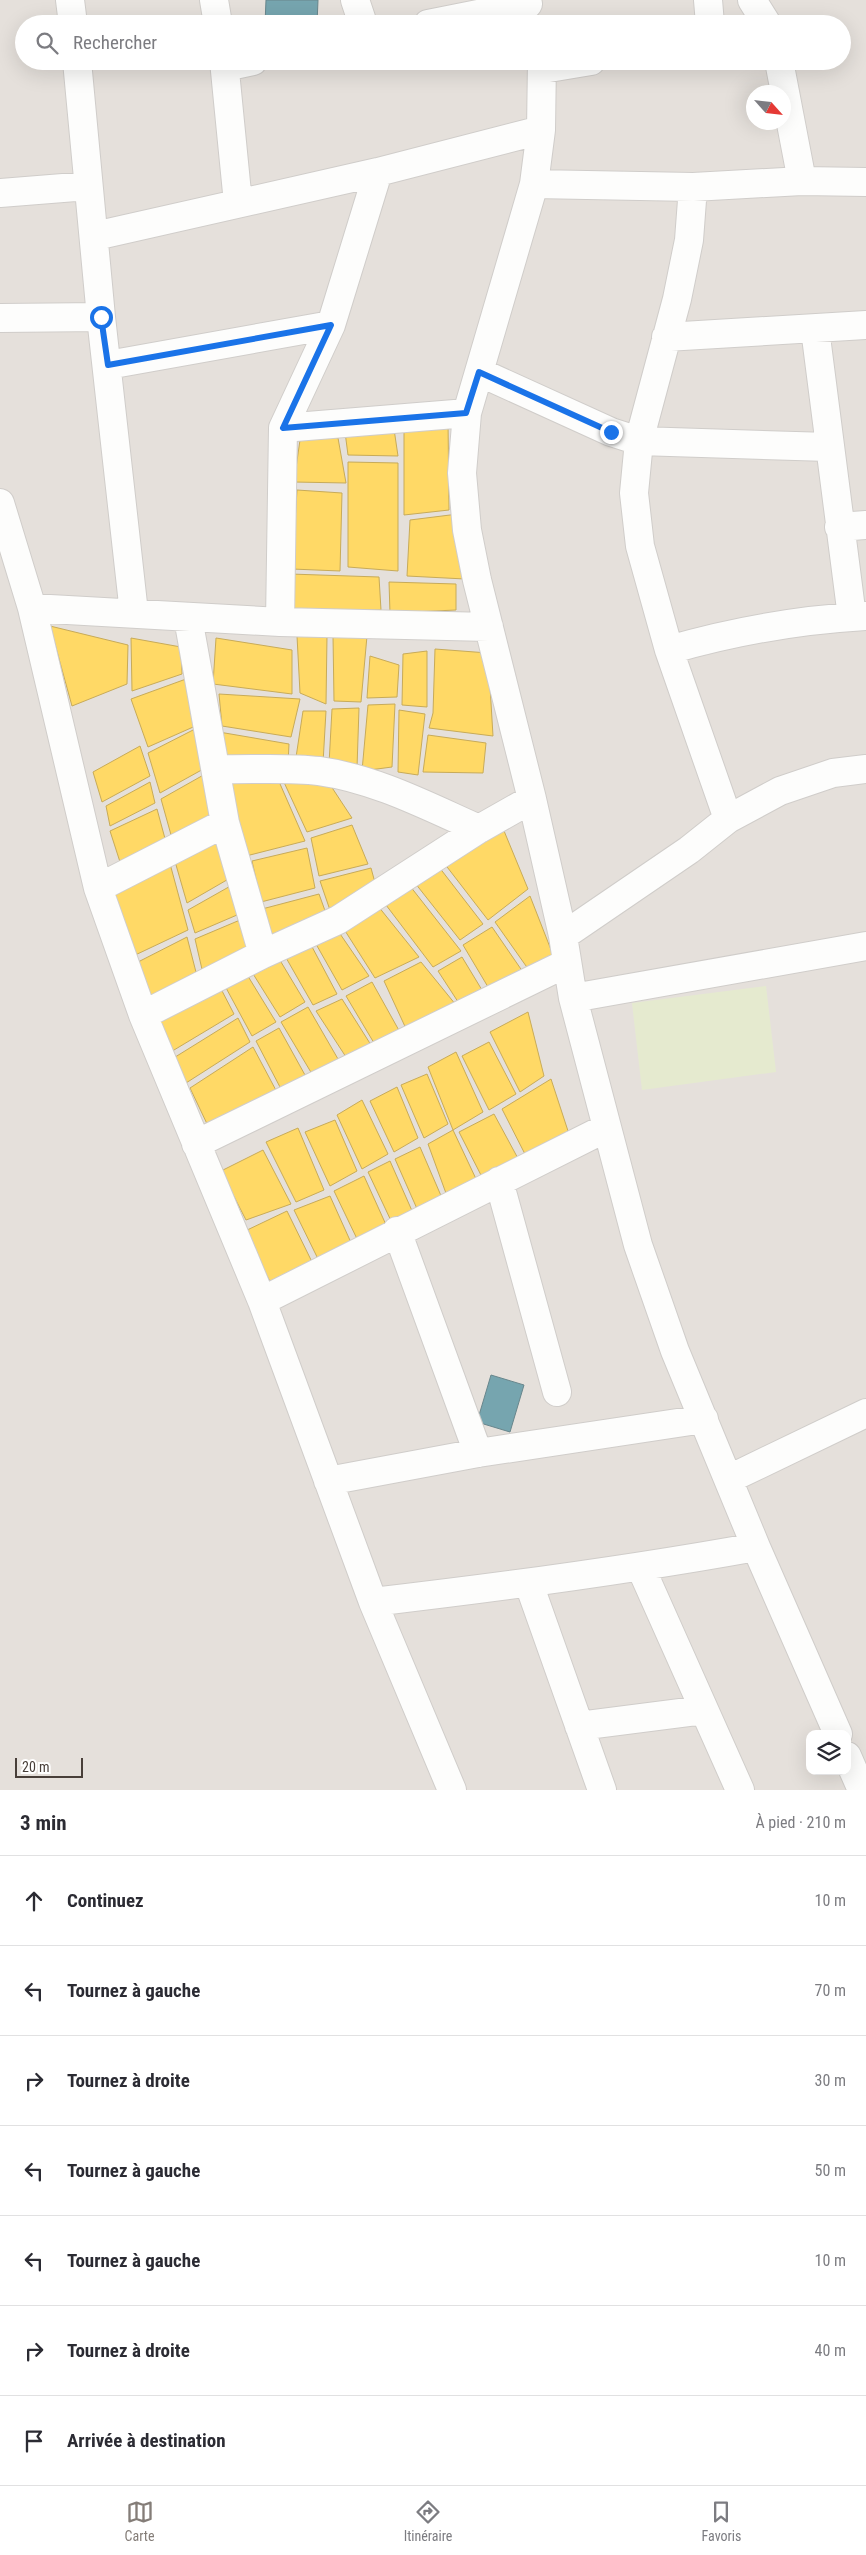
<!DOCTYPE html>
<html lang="fr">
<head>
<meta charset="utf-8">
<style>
	:root { --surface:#fff; --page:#f2f2f3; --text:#2b2b33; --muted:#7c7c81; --line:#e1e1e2; --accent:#847d78 }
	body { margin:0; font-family:"Roboto Condensed",sans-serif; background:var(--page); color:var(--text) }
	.controls { position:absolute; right:15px; bottom:15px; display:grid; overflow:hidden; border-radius:10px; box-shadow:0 5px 20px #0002 }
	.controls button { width:45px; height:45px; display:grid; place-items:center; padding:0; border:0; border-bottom:1px solid var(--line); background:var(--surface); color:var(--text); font:25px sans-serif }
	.compass { position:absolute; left:746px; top:85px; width:45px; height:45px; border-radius:50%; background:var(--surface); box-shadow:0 5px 20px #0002; rotate:117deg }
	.scale { position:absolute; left:15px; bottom:12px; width:68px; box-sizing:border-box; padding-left:5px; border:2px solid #483f39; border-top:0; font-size:14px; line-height:18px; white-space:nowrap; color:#483f39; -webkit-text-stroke:4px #fff; paint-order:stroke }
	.stop { position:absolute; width:15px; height:15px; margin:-11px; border:4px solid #1a73e8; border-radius:50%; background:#fff }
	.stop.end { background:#1a73e8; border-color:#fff; box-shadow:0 1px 5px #0008 }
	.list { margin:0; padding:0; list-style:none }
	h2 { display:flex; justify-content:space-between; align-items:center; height:65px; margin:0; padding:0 20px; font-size:21px }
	h2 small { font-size:16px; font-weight:400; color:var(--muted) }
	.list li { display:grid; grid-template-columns:32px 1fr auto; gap:15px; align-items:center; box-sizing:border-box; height:90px; padding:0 20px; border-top:1px solid var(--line) }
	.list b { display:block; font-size:19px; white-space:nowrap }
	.list em { font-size:16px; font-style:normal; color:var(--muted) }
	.icon { flex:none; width:28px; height:28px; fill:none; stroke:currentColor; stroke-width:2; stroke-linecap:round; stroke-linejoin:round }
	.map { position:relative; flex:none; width:866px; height:1790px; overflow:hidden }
	.search { position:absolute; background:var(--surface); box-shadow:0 5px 20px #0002; left:15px; right:15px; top:15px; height:55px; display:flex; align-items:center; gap:12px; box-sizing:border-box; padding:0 18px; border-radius:28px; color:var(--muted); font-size:19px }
	.sheet { height:695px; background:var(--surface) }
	nav { display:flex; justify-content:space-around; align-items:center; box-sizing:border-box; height:70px; border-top:1px solid var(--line); background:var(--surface); font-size:14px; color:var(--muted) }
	nav a { display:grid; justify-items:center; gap:2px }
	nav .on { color:var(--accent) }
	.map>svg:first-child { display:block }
</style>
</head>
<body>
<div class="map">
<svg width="866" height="1790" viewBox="0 0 866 1790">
	<rect width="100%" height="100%" fill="#f2f0ed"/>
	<path fill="#e5e0db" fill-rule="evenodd" d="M 0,0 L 866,0 L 866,1790 L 0,1790 ZM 24,24 L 842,24 L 842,61 L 24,61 ZM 754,92 L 784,92 L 784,122 L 754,122 ZM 810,1734 L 847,1734 L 847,1771 L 810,1771 Z"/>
	<path fill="#e5eacf" d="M 766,986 L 776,1072 L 642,1090 L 632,1003 Z"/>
	<path fill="#ffd966" stroke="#c8ab58" d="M 448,420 L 449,510 L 404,515 L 404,426 Z
		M 394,429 L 398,456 L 348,455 L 345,432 Z
		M 301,433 L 338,438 L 346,483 L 294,482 Z
		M 348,462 L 398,463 L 398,571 L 348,567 Z
		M 297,490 L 342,493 L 340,571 L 292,569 Z
		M 458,514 L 465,579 L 407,576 L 410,520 Z
		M 290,574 L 379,577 L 381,610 L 286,611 Z
		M 389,582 L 456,584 L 456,610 L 390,613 Z
		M 50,626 L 128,645 L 127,684 L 72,706 Z
		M 297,636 L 327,636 L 326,704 L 300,693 Z
		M 333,636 L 367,636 L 361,702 L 334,701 Z
		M 131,638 L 181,647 L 182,674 L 132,691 Z
		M 216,638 L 292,650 L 292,694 L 213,684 Z
		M 435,649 L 488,653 L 493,736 L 429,728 L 433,713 Z
		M 427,651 L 427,707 L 402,705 L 403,654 Z
		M 370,656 L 399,665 L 397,697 L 367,698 Z
		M 186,679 L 200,724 L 148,747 L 131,699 Z
		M 219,694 L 300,699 L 291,737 L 222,726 Z
		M 395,704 L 392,767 L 362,771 L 368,705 Z
		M 359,708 L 357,768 L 329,764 L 332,709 Z
		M 399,710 L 425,714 L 418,775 L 398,772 Z
		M 303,711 L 326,711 L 323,763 L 295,764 Z
		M 195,729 L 207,767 L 160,793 L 148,753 Z
		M 219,732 L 289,744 L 288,764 L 227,756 Z
		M 428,735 L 486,743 L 483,773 L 423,772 Z
		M 140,746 L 150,776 L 102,802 L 93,772 Z
		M 207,773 L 218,818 L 173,842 L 161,799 Z
		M 224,777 L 277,777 L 305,841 L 246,856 Z
		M 282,778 L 327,780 L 352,818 L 307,832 Z
		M 150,782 L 155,803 L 110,826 L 106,806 Z
		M 157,809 L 167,846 L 121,865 L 110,831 Z
		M 352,825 L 368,864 L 319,876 L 311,838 Z
		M 502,826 L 528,889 L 488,920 L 444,863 Z
		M 220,834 L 232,877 L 187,903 L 174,858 Z
		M 307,848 L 315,888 L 261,902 L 252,861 Z
		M 169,860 L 188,930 L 131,957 L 107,892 Z
		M 439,867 L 483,924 L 460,940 L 415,883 Z
		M 371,868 L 377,890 L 332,916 L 320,881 Z
		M 234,884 L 244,912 L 195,933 L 188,910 Z
		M 410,886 L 461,951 L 433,967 L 386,905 Z
		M 319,894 L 328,919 L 269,942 L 262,909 Z
		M 530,896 L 555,960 L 531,973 L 495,922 Z
		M 378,906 L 419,957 L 375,978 L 342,926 Z
		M 240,920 L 249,955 L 204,978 L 195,939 Z
		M 492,927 L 525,975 L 491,992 L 463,945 Z
		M 336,928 L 369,976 L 342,990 L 312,937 Z
		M 187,937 L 198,980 L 153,1003 L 138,962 Z
		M 310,943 L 337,994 L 313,1005 L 285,956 Z
		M 278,957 L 305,1002 L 280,1017 L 250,969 Z
		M 462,957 L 485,995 L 462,1008 L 438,971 Z
		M 421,962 L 456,1005 L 408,1033 L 384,981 Z
		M 246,973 L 276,1022 L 252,1036 L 225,986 Z
		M 372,982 L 401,1034 L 377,1048 L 346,996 Z
		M 220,987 L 234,1014 L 169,1053 L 154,1019 Z
		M 342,999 L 371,1045 L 346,1057 L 316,1011 Z
		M 308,1007 L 338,1059 L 312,1074 L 281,1022 Z
		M 528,1012 L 544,1076 L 520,1092 L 490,1032 Z
		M 238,1018 L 250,1042 L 186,1083 L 172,1059 Z
		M 279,1028 L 305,1075 L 281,1089 L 256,1041 Z
		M 489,1042 L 516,1094 L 489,1110 L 462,1056 Z
		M 253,1047 L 279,1096 L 209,1128 L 190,1088 Z
		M 456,1052 L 483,1112 L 453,1130 L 428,1067 Z
		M 427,1074 L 448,1124 L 424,1138 L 401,1085 Z
		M 551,1079 L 569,1134 L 528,1160 L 502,1109 Z
		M 397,1087 L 418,1138 L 394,1152 L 370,1101 Z
		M 362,1100 L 388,1154 L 362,1169 L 337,1115 Z
		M 494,1114 L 521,1164 L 484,1181 L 459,1132 Z
		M 335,1120 L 357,1171 L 330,1186 L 305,1132 Z
		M 298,1128 L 324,1190 L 296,1202 L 266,1142 Z
		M 453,1130 L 477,1181 L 447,1196 L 428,1144 Z
		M 420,1147 L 442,1198 L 418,1211 L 395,1159 Z
		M 263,1150 L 291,1204 L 246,1220 L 221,1171 Z
		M 390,1161 L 413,1213 L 393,1225 L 368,1172 Z
		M 364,1176 L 387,1227 L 359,1243 L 334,1191 Z
		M 330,1196 L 353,1247 L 320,1263 L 294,1210 Z
		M 287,1211 L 314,1266 L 273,1287 L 243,1232 Z"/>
	<path fill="#76a5af" stroke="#68868c" d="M 266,0 L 318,0 L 317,24 L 265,24 Z
		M 491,1375 L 524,1385 L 510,1432 L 477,1422 Z"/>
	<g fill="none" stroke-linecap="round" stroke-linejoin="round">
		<g stroke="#d0cdca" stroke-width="30">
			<path id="minor" d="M 70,0 L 73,24
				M 214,0 L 218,24
				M 355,0 L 363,24
				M 708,0 L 710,24
				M 752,0 L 767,24
				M 428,24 L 528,4
				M 77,61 L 101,317 L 134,613
				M 224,61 L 238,203
				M 542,61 L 541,130 L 534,184 L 467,413 L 462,473 L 467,530 L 477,580 L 532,799 L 563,936 L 573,998 L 638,1245 L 675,1351 L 756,1547 L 838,1734
				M 779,61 L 802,181
				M 225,67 L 253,61
				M 543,69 L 591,61
				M 534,184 L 693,187 L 802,181 L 866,182
				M 693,187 L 689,240 L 677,299 L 639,441 L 634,493 L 640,546 L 669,650 L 728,819
				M 0,193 L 88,186
				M 95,236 L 378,172 L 541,130
				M 0,318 L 101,317
				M 815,329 L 852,617
				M 666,337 L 866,325
				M 108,365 L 331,325
				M 479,372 L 611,432 L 639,441 L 829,447
				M 283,428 L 467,413
				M 0,503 L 32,608 L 98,888 L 143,1015 L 262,1301 L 373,1602 L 452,1790
				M 839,527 L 866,525
				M 32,608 L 280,622 L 489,627
				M 188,618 L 225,823 L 263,954
				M 280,622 L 283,428 L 331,325 L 378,172
				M 669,650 C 734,631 798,620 866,616
				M 216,769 C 249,770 286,767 319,771 C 376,779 427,806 479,829
				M 98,888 L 225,823
				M 563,936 L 689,850 L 728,819 L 780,791 L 833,773 L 866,769
				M 573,998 L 866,946
				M 143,1015 L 263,954 L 338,920 L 479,829 L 532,799
				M 196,1144 L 567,963
				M 499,1181 L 557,1392
				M 397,1231 L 478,1453
				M 262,1301 L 606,1128
				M 729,1479 L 866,1413
				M 328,1481 L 478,1453 L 704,1419
				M 641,1568 L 740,1790
				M 529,1584 L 602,1790
				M 373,1602 C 502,1587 629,1570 756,1547
				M 579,1726 L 704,1710
				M 847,1756 L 862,1790"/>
		</g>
		<use href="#minor" stroke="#fdfdfc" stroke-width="28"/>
	</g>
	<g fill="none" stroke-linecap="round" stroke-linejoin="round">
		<path stroke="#1a73e8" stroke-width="6" d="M 101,317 L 108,365 L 331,325 L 283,428 L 466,413 L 479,372 L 611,432"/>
	</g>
</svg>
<div class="controls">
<button><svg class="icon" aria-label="layers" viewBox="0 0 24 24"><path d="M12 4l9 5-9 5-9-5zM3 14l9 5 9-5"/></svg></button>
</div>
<svg class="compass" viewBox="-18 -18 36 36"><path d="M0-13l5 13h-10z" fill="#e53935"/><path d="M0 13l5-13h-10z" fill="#7c7c81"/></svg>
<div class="scale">20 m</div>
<div class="stop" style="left:101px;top:317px"></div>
<div class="stop end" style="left:611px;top:432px"></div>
<div class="search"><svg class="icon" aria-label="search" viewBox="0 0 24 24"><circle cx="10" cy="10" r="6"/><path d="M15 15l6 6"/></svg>Rechercher</div>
</div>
<section class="sheet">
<h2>3 min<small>À pied · 210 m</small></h2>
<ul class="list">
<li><svg class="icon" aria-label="ahead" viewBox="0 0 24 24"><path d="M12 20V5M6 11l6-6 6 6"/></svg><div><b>Continuez</b></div><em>10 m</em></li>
<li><svg class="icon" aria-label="left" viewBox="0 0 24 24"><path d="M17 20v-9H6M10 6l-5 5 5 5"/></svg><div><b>Tournez à gauche</b></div><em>70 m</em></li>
<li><svg class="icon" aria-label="right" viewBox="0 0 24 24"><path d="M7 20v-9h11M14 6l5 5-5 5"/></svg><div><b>Tournez à droite</b></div><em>30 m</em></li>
<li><svg class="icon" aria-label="left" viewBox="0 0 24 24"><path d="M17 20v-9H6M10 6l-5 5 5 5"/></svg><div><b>Tournez à gauche</b></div><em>50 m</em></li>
<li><svg class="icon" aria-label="left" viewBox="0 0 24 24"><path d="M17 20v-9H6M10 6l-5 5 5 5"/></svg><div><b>Tournez à gauche</b></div><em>10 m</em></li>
<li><svg class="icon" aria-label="right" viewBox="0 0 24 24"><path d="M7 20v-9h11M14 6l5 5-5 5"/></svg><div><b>Tournez à droite</b></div><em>40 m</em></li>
<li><svg class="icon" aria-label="arrive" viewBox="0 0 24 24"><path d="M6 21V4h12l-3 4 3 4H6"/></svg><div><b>Arrivée à destination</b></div></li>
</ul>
</section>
<nav>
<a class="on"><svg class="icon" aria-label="map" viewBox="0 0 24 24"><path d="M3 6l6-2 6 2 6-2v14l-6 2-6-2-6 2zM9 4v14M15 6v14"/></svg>Carte</a>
<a><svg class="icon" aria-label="directions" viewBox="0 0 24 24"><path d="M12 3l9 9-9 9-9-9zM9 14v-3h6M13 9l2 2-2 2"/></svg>Itinéraire</a>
<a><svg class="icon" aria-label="saved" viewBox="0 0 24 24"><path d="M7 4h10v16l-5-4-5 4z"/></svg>Favoris</a>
</nav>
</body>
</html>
